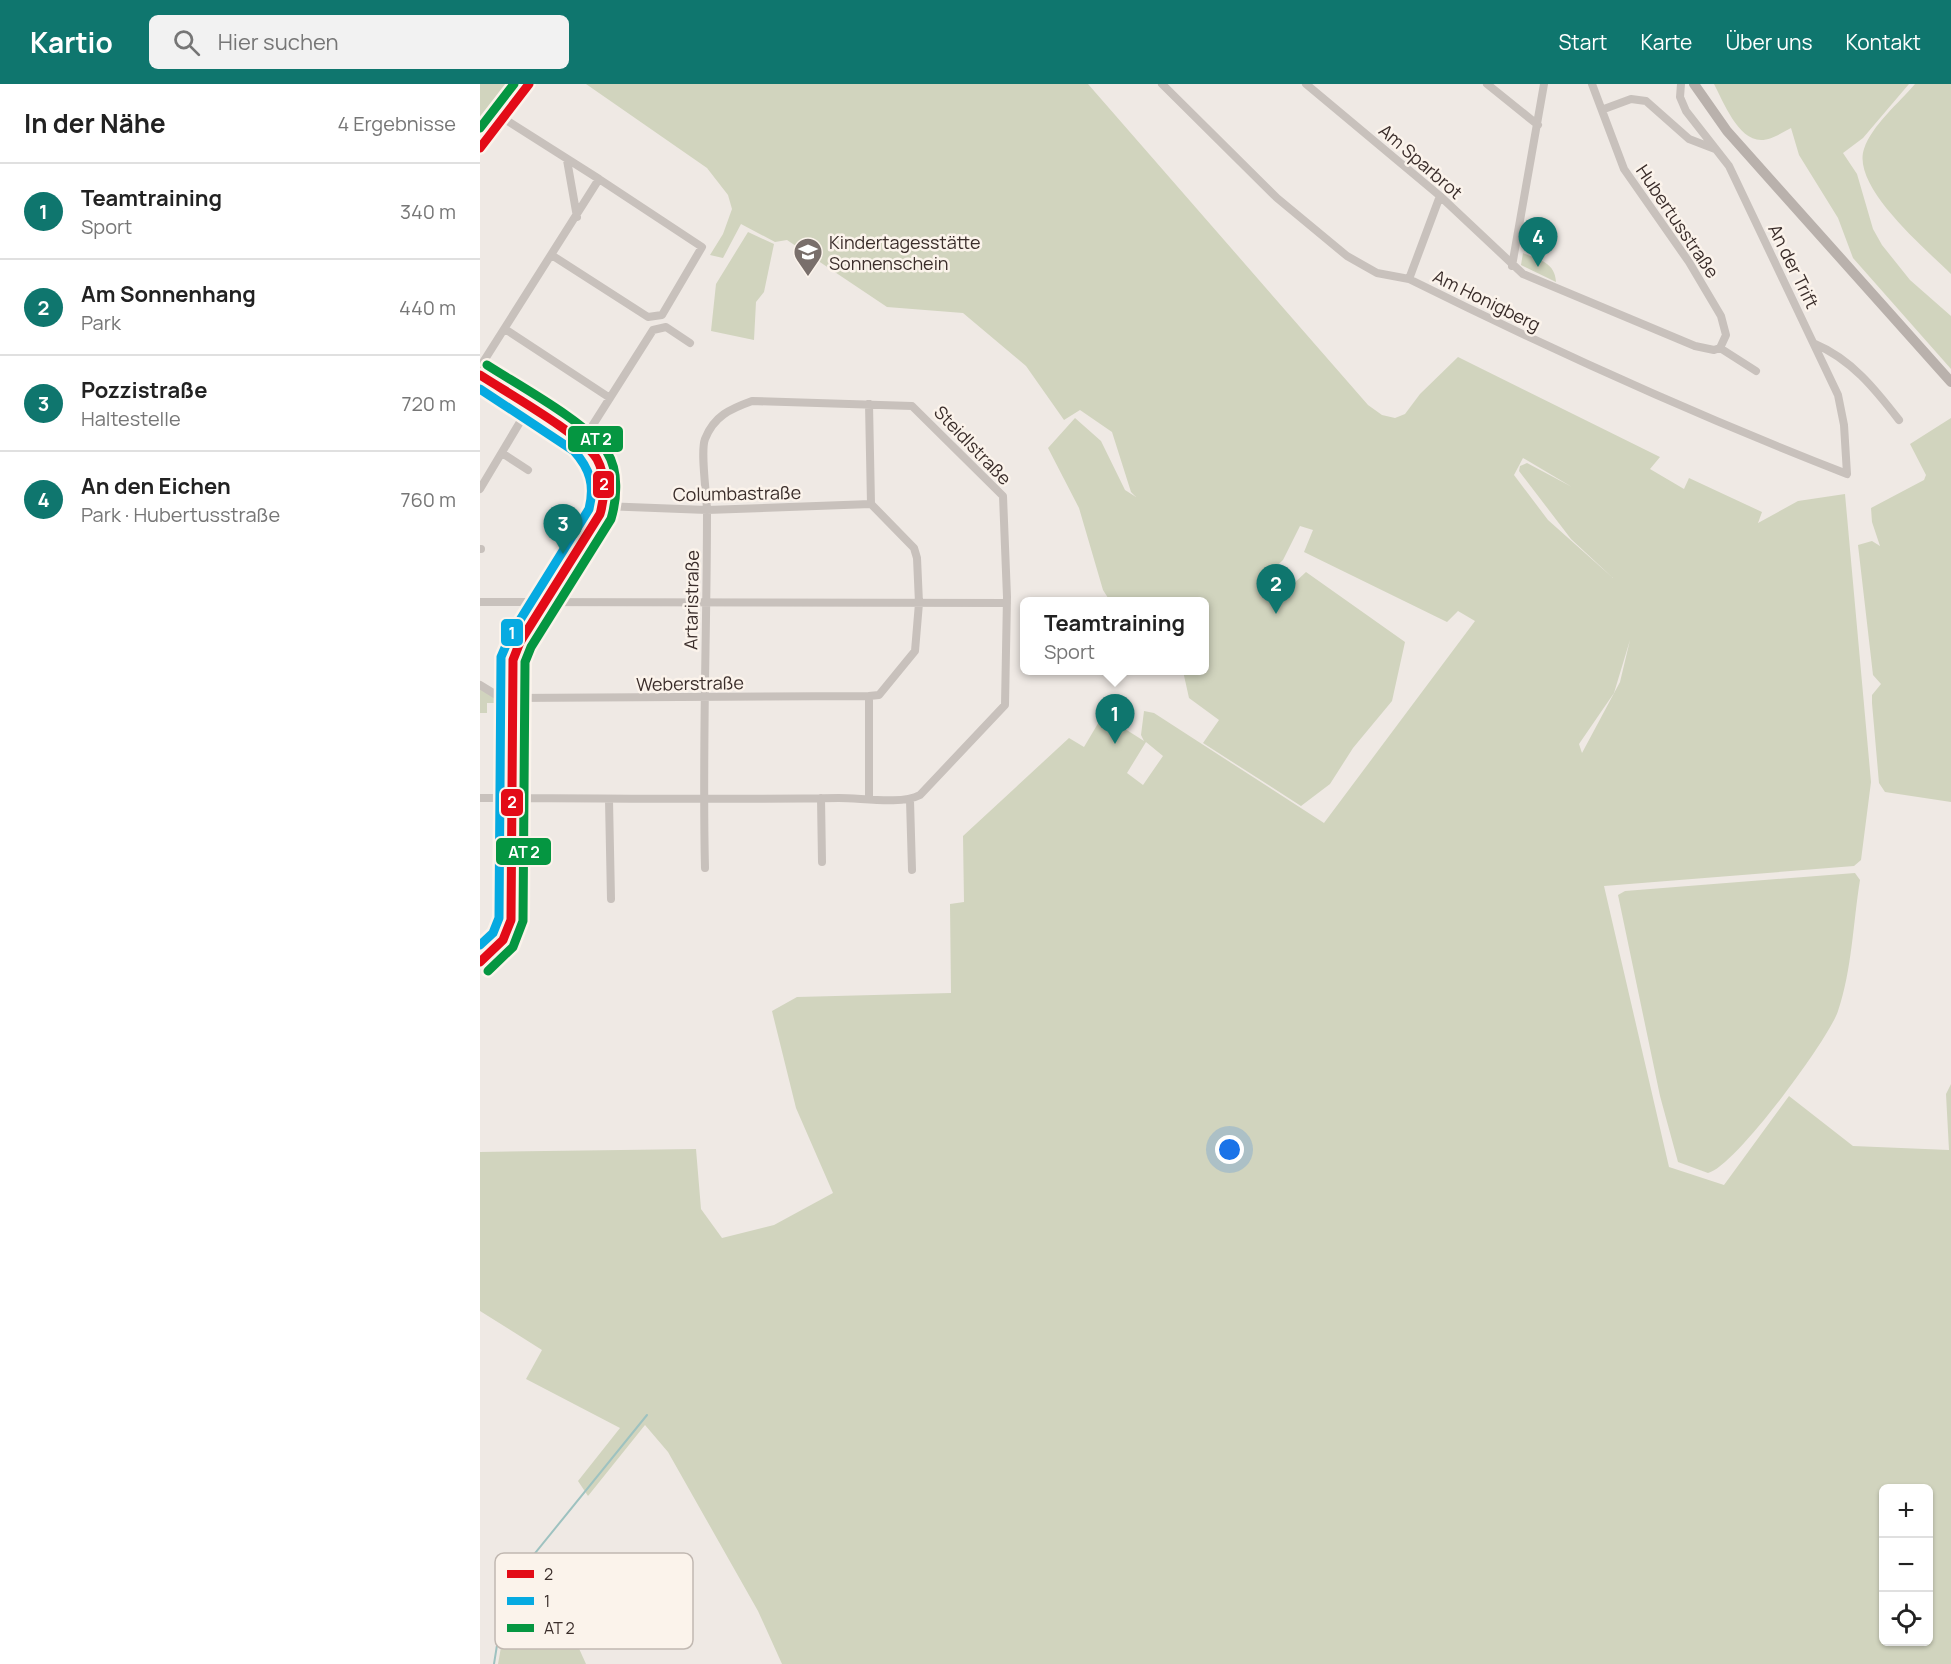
<!DOCTYPE html>
<html lang="de">
<head>
<meta charset="utf-8">
<style>
	:root { --surface:#fff; --page:#f2f2f2; --text:#222; --muted:#767676; --line:#e0e0e0; --accent:#0f766e }
	body { margin:0; font-family:Manrope,sans-serif; background:var(--page); color:var(--text) }
	.controls { position:absolute; right:18px; bottom:18px; display:grid; overflow:hidden; border-radius:9px; box-shadow:0 2px 4px #0004 }
	.controls button { width:54px; height:54px; display:grid; place-items:center; padding:0; border:0; border-bottom:2px solid var(--line); background:var(--surface); color:var(--text); font:30px sans-serif }
	.you { position:absolute; left:750px; top:1066px; width:21px; height:21px; margin:-15px; border:4px solid #fff; border-radius:50%; background:#1a73e8; box-shadow:0 0 0 9px #1a73e833 }
	.badge { display:grid; place-items:center; width:39px; height:39px; border-radius:50%; background:var(--accent); color:#fff; font-size:20px; font-weight:700 }
	.pin { position:absolute; translate:-50% -50px; filter:drop-shadow(0 2px 3px #0008) }
	.pin::after { content:''; position:absolute; top:32px; width:21px; height:18px; background:inherit; clip-path:polygon(0 0,100% 0,50% 100%) }
	.popup { position:absolute; left:540px; top:513px; width:189px; height:78px; box-sizing:border-box; display:grid; place-content:center; border-radius:9px; background:var(--surface); filter:drop-shadow(0 2px 4px #0005); font-size:20px; white-space:nowrap; color:var(--muted) }
	.popup b { font-size:22px; color:var(--text) }
	.popup::after { content:''; position:absolute; left:50%; top:100%; margin-left:-12px; border:12px solid transparent; border-top-color:var(--surface) }
	.list { margin:0; padding:0; list-style:none }
	h2 { display:flex; justify-content:space-between; align-items:center; height:78px; margin:0; padding:0 24px; font-size:26px }
	h2 small { font-size:20px; font-weight:400; color:var(--muted) }
	.list li { display:grid; grid-template-columns:39px 1fr auto; gap:18px; align-items:center; box-sizing:border-box; height:96px; padding:0 24px; border-top:2px solid var(--line) }
	.list b { display:block; font-size:22px; white-space:nowrap }
	.list p { margin:0; font-size:20px; white-space:nowrap; color:var(--muted) }
	.list em { font-size:20px; font-style:normal; color:var(--muted) }
	.icon { flex:none; width:33px; height:33px; fill:none; stroke:currentColor; stroke-width:2; stroke-linecap:round; stroke-linejoin:round }
	.map { position:relative; flex:none; width:1471px; height:1580px; overflow:hidden }
	header { display:flex; align-items:center; gap:36px; box-sizing:border-box; height:84px; padding:0 30px; background:var(--accent); color:#fff }
	header strong { font-size:28px }
	nav { display:flex; gap:33px; margin-inline-start:auto; font-size:21px }
	.search { width:420px; height:54px; background:var(--page); display:flex; align-items:center; gap:15px; box-sizing:border-box; padding:0 21px; border-radius:9px; color:var(--muted); font-size:22px }
	main { display:flex }
	aside { flex:1; background:var(--surface) }
	.map>svg:first-child { display:block }
</style>
</head>
<body>
<header>
<strong>Kartio</strong>
<div class="search"><svg class="icon" aria-label="search" viewBox="0 0 24 24"><circle cx="10" cy="10" r="6"/><path d="M15 15l6 6"/></svg>Hier suchen</div>
<nav><a>Start</a><a>Karte</a><a>Über uns</a><a>Kontakt</a></nav>
</header>
<main>
<aside>
<h2>In der Nähe<small>4 Ergebnisse</small></h2>
<ul class="list">
<li><span class="badge">1</span><div><b>Teamtraining</b><p>Sport</p></div><em>340 m</em></li>
<li><span class="badge">2</span><div><b>Am Sonnenhang</b><p>Park</p></div><em>440 m</em></li>
<li><span class="badge">3</span><div><b>Pozzistraße</b><p>Haltestelle</p></div><em>720 m</em></li>
<li><span class="badge">4</span><div><b>An den Eichen</b><p>Park · Hubertusstraße</p></div><em>760 m</em></li>
</ul>
</aside>
<div class="map">
<svg width="1471" height="1580" viewBox="0 0 1471 1580">
	<rect width="100%" height="100%" fill="#efe9e4"/>
	<path fill="#d1d4be" fill-rule="evenodd" d="M 0,0 L 41,0 L 10,40 L 0,40 Z
		M 106,0 L 608,0 L 888,321 L 902,331 L 915,334 L 925,330 L 940,310 L 978,273 L 1180,373 L 1170,385 L 1204,405 L 1209,394 L 1282,428 L 1278,439 L 1318,417 L 1365,410 L 1391,698 L 1381,776 L 1374,782 L 1124,802 L 1189,1083 L 1244,1101 L 1309,1012 L 1373,1062 L 1469,1066 L 1466,1010 L 1471,1000 L 1471,1580 L 302,1580 L 278,1527 L 188,1368 L 165,1341 L 108,1412 L 98,1397 L 140,1344 L 46,1295 L 62,1266 L 0,1227 L 0,1068 L 216,1065 L 221,1125 L 242,1154 L 294,1141 L 353,1109 L 316,1024 L 292,927 L 317,913 L 471,909 L 470,820 L 484,818 L 483,752 L 589,654 L 604,663 L 623,631 L 664,657 L 661,651 L 664,627 L 674,629 L 844,739 L 995,537 L 978,527 L 967,538 L 824,468 L 833,446 L 820,442 L 803,476 L 790,488 L 811,502 L 826,488 L 925,558 L 912,617 L 873,664 L 850,700 L 821,722 L 723,659 L 739,636 L 709,614 L 703,587 L 725,586 L 725,518 L 630,517 L 623,506 L 599,424 L 568,364 L 595,334 L 621,357 L 645,406 L 656,413 L 651,408 L 632,348 L 600,326 L 584,336 L 546,282 L 483,229 L 407,223 L 307,156 L 295,158 L 261,140 L 243,174 L 230,171 L 243,150 L 252,125 L 248,111 L 227,84 ZM 1043,374 L 1092,403 L 1047,379 L 1040,382 L 1039,387 L 1091,455 L 1133,494 L 1068,436 L 1034,391 ZM 1150,556 L 1140,598 L 1102,669 L 1099,660 L 1134,609 ZM 666,658 L 683,672 L 663,701 L 647,689 ZM 1404,1404 L 1448,1404 L 1448,1558 L 1404,1558 Z
		M 1234,0 L 1429,0 L 1383,54 L 1363,69 L 1377,90 L 1393,145 L 1402,161 L 1430,196 L 1471,232 L 1471,285 L 1373,174 L 1358,134 L 1319,71 L 1311,44 C 1301,49 1292,56 1281,56 C 1258,56 1243,17 1234,0 Z
		M 1435,0 L 1471,0 L 1471,190 C 1447,166 1371,103 1384,65 C 1392,41 1419,19 1435,0 Z
		M 268,148 L 294,160 L 284,208 L 276,218 L 274,256 L 231,247 L 236,200 Z
		M 1043,169 C 1059,176 1075,178 1076,198 L 1041,181 Z
		M 1471,334 L 1471,718 L 1405,708 L 1399,699 L 1392,619 L 1392,611 L 1401,600 L 1393,591 L 1378,461 L 1392,457 L 1400,462 L 1392,438 L 1391,424 L 1444,396 L 1446,391 L 1430,360 Z
		M 0,605 L 24,619 L 7,619 L 7,629 L 0,629 Z
		M 1375,789 L 1380,796 C 1373,839 1372,886 1358,927 C 1349,955 1254,1084 1228,1089 L 1198,1078 L 1180,1012 L 1138,811 L 1145,807 Z
		M 59,1476 L 106,1580 L 18,1580 L 31,1507 Z"/>
	<g fill="none" stroke-linecap="round" stroke-linejoin="round">
		<path stroke="#9ec2c0" stroke-width="2" d="M 14,1580 L 26,1505 L 167,1331"/>
		<path stroke="#c8c1bc" stroke-width="8" d="M 682,0 L 797,114 L 867,172 L 897,189 L 929,195 C 1072,266 1218,332 1367,390 L 1364,341 L 1358,311 L 1249,82 L 1206,27 L 1200,13 L 1201,0
			M 826,0 L 960,112 L 1043,190 L 1215,262 L 1234,266 L 1240,264 L 1246,251 L 1241,232 L 1209,178 L 1144,85 L 1112,0
			M 1007,0 L 1058,41
			M 1124,25 L 1151,15 L 1166,17 L 1209,55 L 1235,65
			M 0,64 L 49,0
			M 87,76 L 97,133
			M 73,172 L 168,233 L 182,231 L 222,163 L 119,95
			M 1032,182 L 1064,0
			M 929,195 L 960,112
			M 25,245 L 130,314
			M 1335,260 C 1371,275 1395,305 1419,336
			M 1240,264 L 1276,287
			M 0,283 L 119,95 L 23,34
			M 0,291 L 102,358 L 117,375 L 123,392 L 124,415 L 120,430 L 40,558 L 33,576 L 31,836 L 23,856 L 0,878
			M 389,320 L 391,420 L 434,464 L 437,474 L 439,519 L 435,567 L 399,611 L 389,612 L 389,714
			M 102,358 L 173,246 L 186,243 L 210,259
			M 22,369 L 48,386
			M 0,405 L 49,323
			M 123,422 L 227,426 L 391,420
			M 0,465 L 1,465
			M 0,518 L 527,519
			M 0,601 L 18,612 L 32,614 L 389,612
			M 0,714 C 120,714 240,716 359,714 C 382,714 421,721 440,711 L 525,621 L 527,513 L 523,412 L 432,322 L 272,317 C 250,325 234,332 225,355 C 220,368 227,411 227,428 C 227,546 222,665 225,784
			M 341,714 L 342,778
			M 129,716 L 131,815
			M 430,716 L 432,786"/>
		<path stroke="#b9b1ac" stroke-width="10" d="M 1214,0 L 1247,47 L 1471,298"/>
		<g stroke="#fbf3eb" stroke-width="14">
			<path id="bus-1" d="M 0,64 L 49,0
				M 0,291 C 26,308 104,352 117,375 C 126,392 125,413 120,430 L 40,558 L 33,576 L 31,836 L 23,856 L 0,878"/>
		</g>
		<g stroke="#fbf3eb" stroke-width="14">
			<path id="bus-2" d="M 0,305 L 94,367 C 110,385 115,401 109,425 L 30,552 L 21,573 L 19,834 L 13,849 L 0,861"/>
		</g>
		<g stroke="#fbf3eb" stroke-width="14">
			<path id="bus-3" d="M 0,44 L 34,0
				M 7,281 C 38,301 108,339 127,368 C 139,387 137,415 131,435 L 51,563 L 45,578 L 43,837 L 33,863 L 8,887"/>
		</g>
		<use href="#bus-1" stroke="#e30b17" stroke-width="9"/>
		<use href="#bus-2" stroke="#06aae1" stroke-width="9"/>
		<use href="#bus-3" stroke="#059641" stroke-width="9"/>
	</g>
	<defs>
		<g id="school-pin" transform="scale(1.5)"><path d="M0 17L-7.5 6A9.5 9.5 0 1 1 7.5 6Z" fill="#796f6b" stroke="#fbf3eb"/><path d="M0-5L7-2L0 1L-7-2ZM-4 1L0 2.5L4 1V4Q0 6-4 4Z" fill="#fff"/></g>
	</defs>
	<g fill-rule="evenodd">
		<use href="#school-pin" x="328" y="168"/>
	</g>
	<g text-anchor="middle" dominant-baseline="central" stroke-width="5" stroke-linejoin="round" paint-order="stroke">
		<g font-size="18" fill="#3a2d2a" stroke="#fbf3eb">
			<text transform="translate(941 77) rotate(41)">Am Sparbrot</text>
			<text transform="translate(1198 137) rotate(56)">Hubertusstraße</text>
			<text transform="translate(1314 182) rotate(64)">An der Trift</text>
			<text transform="translate(1007 216) rotate(26)">Am Honigberg</text>
			<text transform="translate(493 361) rotate(46)">Steidlstraße</text>
			<text transform="translate(257 409) rotate(-1)">Columbastraße</text>
			<text transform="translate(211 516) rotate(-89)">Artaristraße</text>
			<text transform="translate(210 599) rotate(-1)">Weberstraße</text>
		</g>
		<g font-size="18" fill="#3a2d2a" stroke="#fbf3eb" text-anchor="start">
			<text x="349" y="158">Kindertagesstätte<tspan x="349" dy="21">Sonnenschein</tspan></text>
		</g>
	</g>
	<rect x="15" y="1469" width="198" height="96" rx="9" fill="#fbf3eb" stroke="#c1b8b1" stroke-width="1.5"/>
	<rect x="27" y="1486" width="27" height="8" fill="#e30b17"/>
	<rect x="27" y="1513" width="27" height="8" fill="#06aae1"/>
	<rect x="27" y="1540" width="27" height="8" fill="#059641"/>
	<g font-size="16" fill="#3a2d2a">
		<text x="64" y="1496">2</text>
		<text x="64" y="1523">1</text>
		<text x="64" y="1550">AT 2</text>
	</g>
	<g stroke="#fbf3eb" stroke-width="2">
		<rect x="87" y="341" width="57" height="28" rx="6" fill="#059641"/>
		<rect x="112" y="386" width="23" height="29" rx="6" fill="#e30b17"/>
		<rect x="20" y="534" width="24" height="29" rx="6" fill="#06aae1"/>
		<rect x="20" y="704" width="24" height="29" rx="6" fill="#e30b17"/>
		<rect x="15" y="753" width="57" height="29" rx="6" fill="#059641"/>
	</g>
	<g font-size="16" text-anchor="middle" font-weight="bold" fill="#fff">
		<text x="116" y="361">AT 2</text>
		<text x="124" y="406">2</text>
		<text x="32" y="555">1</text>
		<text x="32" y="724">2</text>
		<text x="44" y="774">AT 2</text>
	</g>
</svg>
<div class="controls">
<button>+</button>
<button>−</button>
<button><svg class="icon" aria-label="locate" viewBox="0 0 24 24"><circle cx="12" cy="12" r="6"/><path d="M12 2v4M12 18v4M2 12h4M18 12h4"/></svg></button>
</div>
<div class="you"></div>
<div class="pin badge" style="left:635px;top:660px">1</div>
<div class="popup"><b>Teamtraining</b>Sport</div>
<div class="pin badge" style="left:796px;top:530px">2</div>
<div class="pin badge" style="left:83px;top:470px">3</div>
<div class="pin badge" style="left:1058px;top:183px">4</div>
</div>
</main>
</body>
</html>
